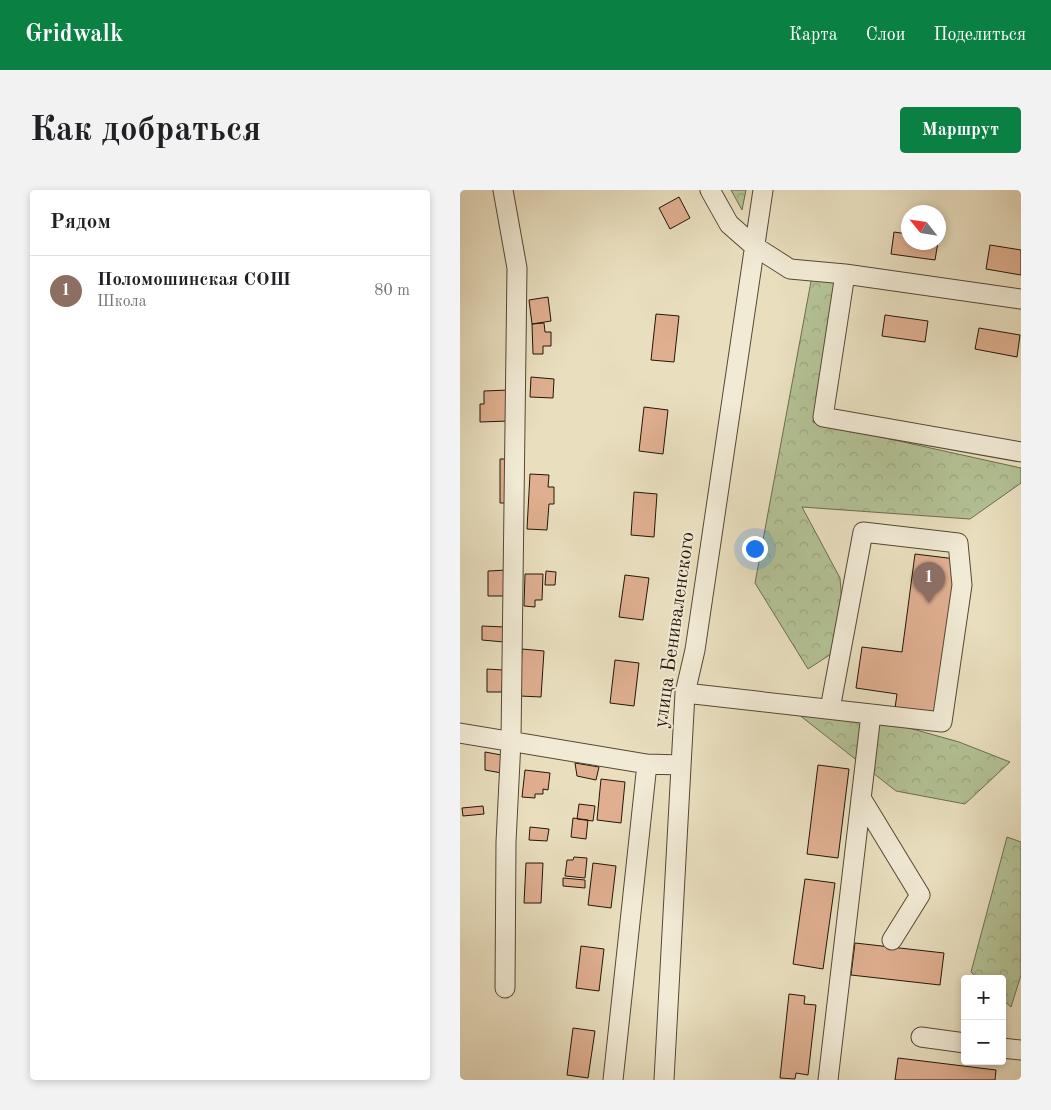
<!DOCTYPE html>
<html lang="ru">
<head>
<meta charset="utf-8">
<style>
	:root { --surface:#fff; --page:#f2f2f2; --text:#202124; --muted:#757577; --line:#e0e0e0; --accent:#0b8043 }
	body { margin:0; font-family:"Old Standard TT",serif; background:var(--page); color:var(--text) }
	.controls { position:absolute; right:15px; bottom:15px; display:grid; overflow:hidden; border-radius:5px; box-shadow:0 2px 8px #0003 }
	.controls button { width:45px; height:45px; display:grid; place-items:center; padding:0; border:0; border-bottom:1px solid var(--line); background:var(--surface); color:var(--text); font:25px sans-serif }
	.compass { position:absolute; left:441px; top:15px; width:45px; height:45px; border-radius:50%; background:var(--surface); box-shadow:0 2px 8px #0003; rotate:300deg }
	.you { position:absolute; left:294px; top:358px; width:18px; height:18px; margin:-12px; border:4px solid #fff; border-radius:50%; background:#1a73e8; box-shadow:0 0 0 8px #1a73e833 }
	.badge { display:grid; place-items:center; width:32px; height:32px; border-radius:50%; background:var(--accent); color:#fff; font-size:16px; font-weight:700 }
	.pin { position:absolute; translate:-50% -41px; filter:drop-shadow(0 1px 2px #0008) }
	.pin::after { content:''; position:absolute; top:26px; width:18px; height:15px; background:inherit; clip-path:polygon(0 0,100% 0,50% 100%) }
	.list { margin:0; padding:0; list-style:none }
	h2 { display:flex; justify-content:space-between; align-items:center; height:65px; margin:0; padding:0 20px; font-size:21px }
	h2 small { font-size:16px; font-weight:400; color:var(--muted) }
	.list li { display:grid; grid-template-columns:32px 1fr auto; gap:15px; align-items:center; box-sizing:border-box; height:70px; padding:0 20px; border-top:1px solid var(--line) }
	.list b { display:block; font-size:19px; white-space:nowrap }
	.list p { margin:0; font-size:16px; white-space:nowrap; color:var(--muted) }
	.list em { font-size:16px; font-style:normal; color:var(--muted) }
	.map { position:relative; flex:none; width:561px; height:890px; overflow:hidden; border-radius:5px }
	header { display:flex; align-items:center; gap:30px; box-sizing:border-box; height:70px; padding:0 25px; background:var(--accent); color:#fff }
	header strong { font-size:24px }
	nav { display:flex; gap:28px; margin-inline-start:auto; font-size:18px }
	.intro { display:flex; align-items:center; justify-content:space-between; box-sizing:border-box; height:120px; padding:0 30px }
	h1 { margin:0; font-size:35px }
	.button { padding:12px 22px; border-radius:5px; background:var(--accent); color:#fff; font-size:18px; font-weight:700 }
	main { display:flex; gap:30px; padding:0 30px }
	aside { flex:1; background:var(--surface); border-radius:5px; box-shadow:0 2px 8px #0003 }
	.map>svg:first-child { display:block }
</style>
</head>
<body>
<header>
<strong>Gridwalk</strong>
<nav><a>Карта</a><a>Слои</a><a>Поделиться</a></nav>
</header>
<div class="intro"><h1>Как добраться</h1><a class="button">Маршрут</a></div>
<main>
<aside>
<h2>Рядом<small></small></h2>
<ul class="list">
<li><span class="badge" style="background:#8d6e63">1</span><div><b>Поломошинская СОШ</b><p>Школа</p></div><em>80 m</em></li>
</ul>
</aside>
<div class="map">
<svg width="561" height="890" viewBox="0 0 561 890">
	<defs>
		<pattern id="forest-crowns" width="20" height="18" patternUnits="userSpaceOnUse" patternTransform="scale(1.25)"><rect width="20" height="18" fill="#b3c295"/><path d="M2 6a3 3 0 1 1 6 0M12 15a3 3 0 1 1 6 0" fill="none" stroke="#9aa67f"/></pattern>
	</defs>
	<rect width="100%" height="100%" fill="#e9dfbf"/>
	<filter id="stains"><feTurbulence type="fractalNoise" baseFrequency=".004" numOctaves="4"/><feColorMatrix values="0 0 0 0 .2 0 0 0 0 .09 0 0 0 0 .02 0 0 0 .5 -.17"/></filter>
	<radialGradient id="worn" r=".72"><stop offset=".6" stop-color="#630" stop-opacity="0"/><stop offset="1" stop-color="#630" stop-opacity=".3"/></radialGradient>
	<path fill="url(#forest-crowns)" stroke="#6c6c4e" d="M 271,0 L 286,0 L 282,20 Z
		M 352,86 L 382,95 L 353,232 L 561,278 L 561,293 L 510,329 L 342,317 L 380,388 L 385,455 L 348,479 L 295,393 Z
		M 338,524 L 424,531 L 499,552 L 550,572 L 505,614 L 436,601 Z
		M 547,647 L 561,652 L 561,785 L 551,817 L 542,809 L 542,789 L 519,789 L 511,782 Z"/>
	<path fill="#dfaf90" stroke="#241607" d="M 219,7 L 230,28 L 210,39 L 199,18 Z
		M 434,42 L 448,44 L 448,52 L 478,52 L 475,70 L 431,64 Z
		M 530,55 L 561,60 L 561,85 L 526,79 Z
		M 88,107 L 91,131 L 72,134 L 69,110 Z
		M 196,124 L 219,126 L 214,172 L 191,170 Z
		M 425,125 L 468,131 L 465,152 L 422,146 Z
		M 84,133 L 85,142 L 91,142 L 91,156 L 83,156 L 83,164 L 73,164 L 72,134 Z
		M 519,138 L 560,145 L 557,167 L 515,159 Z
		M 71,187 L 94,189 L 93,208 L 70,207 Z
		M 49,200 L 49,231 L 20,232 L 20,214 L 24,214 L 24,201 Z
		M 184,217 L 208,220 L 203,264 L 179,261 Z
		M 40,269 L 49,269 L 49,313 L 40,313 Z
		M 70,284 L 89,285 L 88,297 L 94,297 L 94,314 L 89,314 L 87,340 L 67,339 Z
		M 174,302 L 197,304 L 194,347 L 171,345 Z
		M 455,364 L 496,369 L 476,524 L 435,518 L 437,504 L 396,498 L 402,457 L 442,462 Z
		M 48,380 L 48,406 L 28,406 L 28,381 Z
		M 86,381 L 96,382 L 95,395 L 85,395 Z
		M 65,384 L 83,384 L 82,410 L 75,410 L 75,417 L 64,416 Z
		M 165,385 L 189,388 L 183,430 L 159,427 Z
		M 22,436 L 45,437 L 44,452 L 22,450 Z
		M 62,459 L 84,461 L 81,507 L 60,506 Z
		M 155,470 L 179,473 L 174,516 L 150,513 Z
		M 27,479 L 43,480 L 42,502 L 27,502 Z
		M 25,562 L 47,566 L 47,584 L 25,580 Z
		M 115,573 L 139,577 L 136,590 L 117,586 Z
		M 358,575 L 389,579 L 378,668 L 347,664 Z
		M 65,580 L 90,583 L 88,600 L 83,599 L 83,604 L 75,604 L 75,608 L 62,607 Z
		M 141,589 L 165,592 L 161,633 L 137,630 Z
		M 119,614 L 135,616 L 133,631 L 117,629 Z
		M 23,616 L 24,624 L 3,626 L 2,618 Z
		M 113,628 L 128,630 L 126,649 L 111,647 Z
		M 70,637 L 89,639 L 87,651 L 69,650 Z
		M 114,667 L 127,668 L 125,688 L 105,686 L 107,670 L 113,670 Z
		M 66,673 L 83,673 L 81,713 L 64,713 Z
		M 133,673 L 156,676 L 151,718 L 128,715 Z
		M 103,688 L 125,690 L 125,698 L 103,696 Z
		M 345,689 L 375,693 L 363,779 L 333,774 Z
		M 395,753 L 484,763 L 480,795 L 391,785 Z
		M 121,756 L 144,759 L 139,801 L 116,798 Z
		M 329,804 L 345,806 L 344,814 L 356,815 L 348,885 L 336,883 L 335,889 L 320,888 Z
		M 113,838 L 135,841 L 128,888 L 107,885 Z
		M 438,868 L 536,880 L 535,890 L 435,890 Z"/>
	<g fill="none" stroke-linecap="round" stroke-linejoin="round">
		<g stroke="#554835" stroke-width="21">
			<path id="minor" d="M 43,0 L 57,78 L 51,551 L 46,652 L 45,798
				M 250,0 L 269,34 L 294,56 L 330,79 L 385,84 L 561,109
				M 385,84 L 363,227 L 561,262
				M 225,503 L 411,524 L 368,890
				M 370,519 L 403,342 L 498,353 L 502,395 L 482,532 L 411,524
				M 0,543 L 187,574 L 221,575
				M 401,608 L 460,705 L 432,750
				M 461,847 L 505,853
				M 542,858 L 561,860
				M 153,890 L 187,574
				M 204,890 L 225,503 L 235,460 L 303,0"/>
		</g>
		<use href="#minor" stroke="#f1ead5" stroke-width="19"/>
	</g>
	<g text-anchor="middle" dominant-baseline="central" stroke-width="4" stroke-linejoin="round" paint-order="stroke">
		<g font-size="20" fill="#241607" stroke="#f1ead5">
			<text transform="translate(215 440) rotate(-82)">улица Бениваленского</text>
		</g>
	</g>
	<rect width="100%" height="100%" filter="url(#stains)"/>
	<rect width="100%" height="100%" fill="url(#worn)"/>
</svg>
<div class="controls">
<button>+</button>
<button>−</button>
</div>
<svg class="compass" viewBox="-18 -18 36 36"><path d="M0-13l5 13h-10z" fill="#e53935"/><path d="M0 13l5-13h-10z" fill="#757577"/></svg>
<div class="you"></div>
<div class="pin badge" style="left:469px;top:413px;background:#8d6e63">1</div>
</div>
</main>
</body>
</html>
